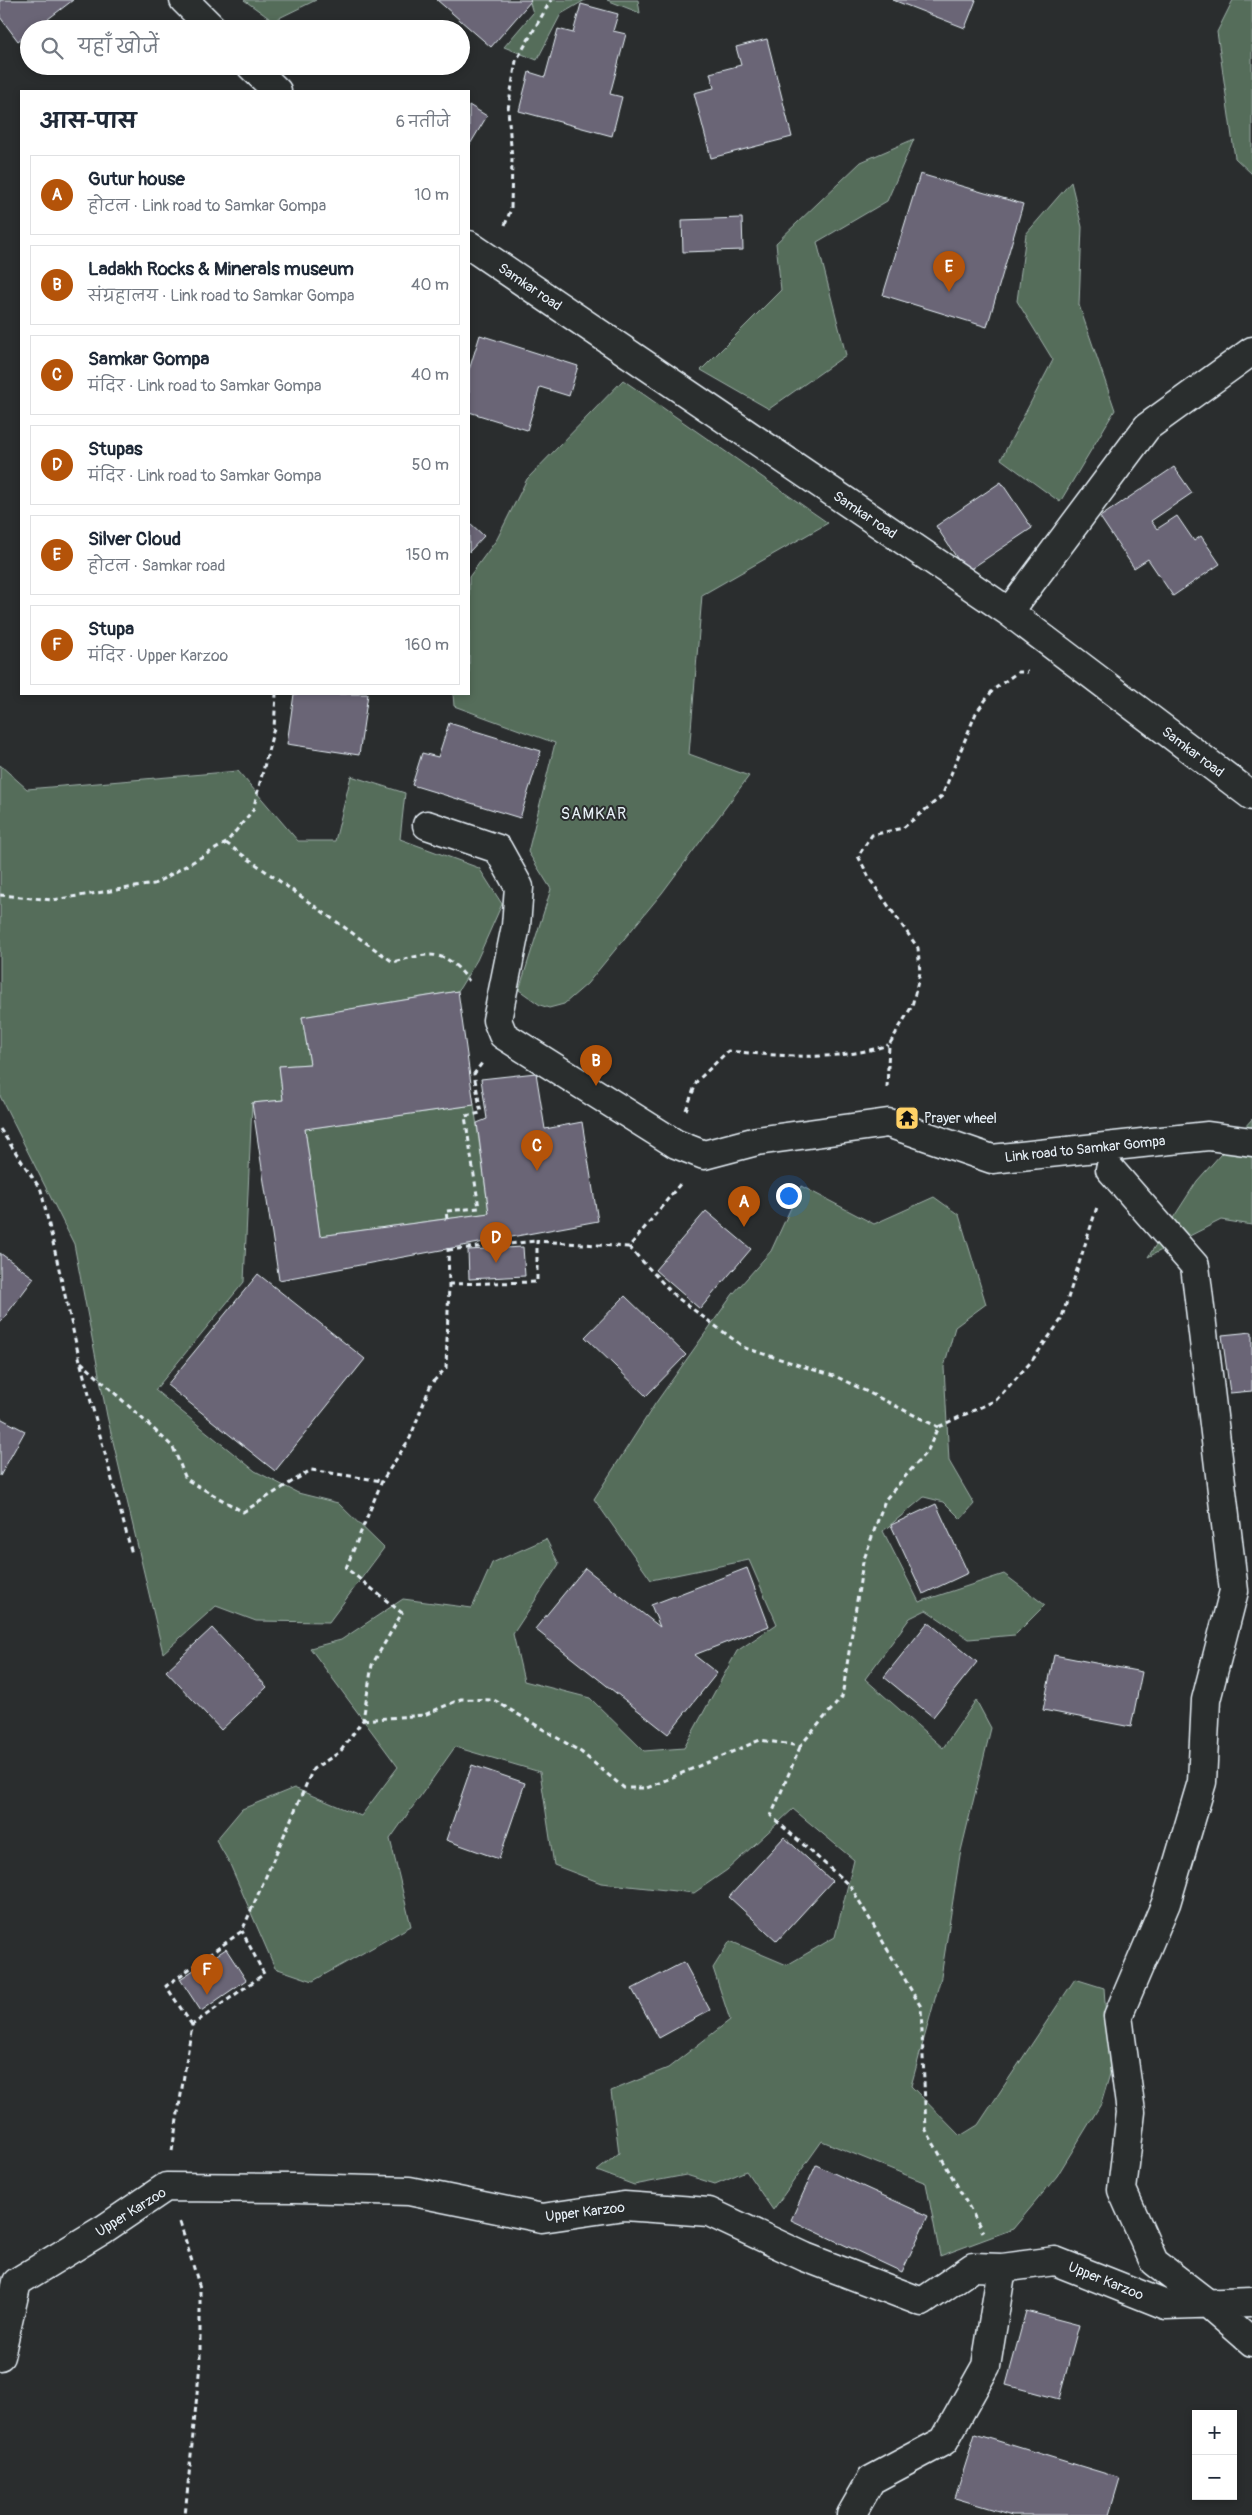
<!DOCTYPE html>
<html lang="hi">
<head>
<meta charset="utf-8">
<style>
	:root { --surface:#fff; --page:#f2f2f3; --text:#1f2937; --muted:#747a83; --line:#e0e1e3; --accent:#b45309 }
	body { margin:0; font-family:Pangolin,"Playpen Sans Deva",sans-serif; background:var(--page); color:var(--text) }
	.controls { position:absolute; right:15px; bottom:15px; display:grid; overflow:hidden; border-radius:0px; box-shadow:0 2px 8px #0003 }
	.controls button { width:45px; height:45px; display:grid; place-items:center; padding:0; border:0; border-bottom:1px solid var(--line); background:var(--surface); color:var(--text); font:25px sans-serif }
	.you { position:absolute; left:788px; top:1195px; width:18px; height:18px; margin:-12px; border:4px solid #fff; border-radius:50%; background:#1a73e8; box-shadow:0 0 0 8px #1a73e833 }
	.badge { display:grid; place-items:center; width:32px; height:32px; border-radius:50%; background:var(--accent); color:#fff; font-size:16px; font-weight:700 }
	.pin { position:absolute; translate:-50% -41px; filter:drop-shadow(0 1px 2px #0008) }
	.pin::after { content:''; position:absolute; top:26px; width:18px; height:15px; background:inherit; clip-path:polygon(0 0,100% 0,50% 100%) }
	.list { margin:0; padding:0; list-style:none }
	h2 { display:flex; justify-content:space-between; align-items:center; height:65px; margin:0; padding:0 20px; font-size:21px }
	h2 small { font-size:16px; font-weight:400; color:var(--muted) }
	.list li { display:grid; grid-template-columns:32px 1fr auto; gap:15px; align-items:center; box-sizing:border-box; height:80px; margin:0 10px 10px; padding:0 10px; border:1px solid var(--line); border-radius:0px }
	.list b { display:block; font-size:19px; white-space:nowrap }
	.list p { margin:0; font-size:16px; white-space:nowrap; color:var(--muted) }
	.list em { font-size:16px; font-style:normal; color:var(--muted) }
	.icon { flex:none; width:28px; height:28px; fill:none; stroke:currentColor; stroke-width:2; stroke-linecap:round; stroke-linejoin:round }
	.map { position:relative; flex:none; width:1252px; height:2515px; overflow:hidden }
	.search { position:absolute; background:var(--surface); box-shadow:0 2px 8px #0003; left:20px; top:20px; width:450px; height:55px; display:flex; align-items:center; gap:12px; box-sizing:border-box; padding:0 18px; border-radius:28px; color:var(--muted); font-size:19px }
	.panel { position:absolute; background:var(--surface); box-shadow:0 2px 8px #0003; left:20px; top:90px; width:450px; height:605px; border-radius:0px }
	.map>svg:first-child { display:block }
</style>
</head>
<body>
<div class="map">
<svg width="1252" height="2515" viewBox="0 0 1252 2515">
	<rect width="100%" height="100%" fill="#2a2d2e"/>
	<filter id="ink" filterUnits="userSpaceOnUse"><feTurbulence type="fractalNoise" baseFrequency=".02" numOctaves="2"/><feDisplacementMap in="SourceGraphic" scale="10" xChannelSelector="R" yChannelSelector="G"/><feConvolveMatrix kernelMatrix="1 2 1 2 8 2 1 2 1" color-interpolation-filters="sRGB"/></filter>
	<g filter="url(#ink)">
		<path fill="#556d5a" stroke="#9eafa9" d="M 244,0 L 316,0 L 273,21 Z
			M 529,0 L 585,0 L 561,14 L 537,60 L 504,47 L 533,13 Z
			M 607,0 L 638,0 L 640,13 Z
			M 1233,0 L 1252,0 L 1252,174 L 1235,158 L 1217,32 Z
			M 914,139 L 887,201 L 817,242 L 846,355 L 769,409 L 701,370 L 781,290 L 776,243 L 861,162 Z
			M 1071,182 L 1082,227 L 1079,305 L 1115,410 L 1060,502 L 1001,459 L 1053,360 L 1017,301 L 1026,234 Z
			M 623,380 L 828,523 L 702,595 L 689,754 L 749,776 L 662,893 L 587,984 L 564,1004 L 549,1008 L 540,1005 L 519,990 L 551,889 L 528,852 L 555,743 L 454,706 L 453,694 L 469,694 L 469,577 L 497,539 L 527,479 Z
			M 0,765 L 27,789 L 238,771 L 298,841 L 335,841 L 351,776 L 405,793 L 400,839 L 479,868 L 502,904 L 477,960 L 458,991 L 302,1017 L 310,1064 L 279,1066 L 283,1100 L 252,1103 L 244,1282 L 155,1390 L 255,1471 L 298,1493 L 338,1503 L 384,1548 L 329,1622 L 256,1621 L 216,1606 L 163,1653 L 107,1416 L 74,1244 L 0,1096 Z
			M 474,1105 L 489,1213 L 320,1236 L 305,1129 Z
			M 1252,1119 L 1252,1225 L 1221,1220 L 1148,1257 L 1197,1181 Z
			M 801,1186 L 874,1224 L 934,1197 L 959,1215 L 986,1304 L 955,1327 L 944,1367 L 949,1461 L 974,1504 L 961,1519 L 944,1502 L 924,1497 L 883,1531 L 919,1602 L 1004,1574 L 1045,1605 L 1015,1635 L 969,1639 L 926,1610 L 910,1618 L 865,1679 L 943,1748 L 976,1700 L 991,1728 L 960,1855 L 941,1977 L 911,2086 L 960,2136 L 978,2125 L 1075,1979 L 1104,1988 L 1110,2074 L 1101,2104 L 1057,2176 L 1013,2229 L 940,2256 L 926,2183 L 822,2141 L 773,2210 L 746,2171 L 715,2184 L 686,2175 L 634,2185 L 597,2171 L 619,2153 L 611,2091 L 668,2068 L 730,2020 L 713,1968 L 730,1941 L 787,1965 L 835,1937 L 854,1860 L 793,1809 L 727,1870 L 694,1893 L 601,1883 L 554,1865 L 540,1772 L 455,1747 L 390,1839 L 411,1926 L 313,1981 L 275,1968 L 229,1862 L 216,1840 L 242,1809 L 294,1788 L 361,1816 L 398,1767 L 310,1648 L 341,1640 L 403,1599 L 472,1608 L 492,1563 L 546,1539 L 559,1564 L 513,1634 L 524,1681 L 590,1698 L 644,1751 L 684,1748 L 737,1651 L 777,1624 L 749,1560 L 651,1580 L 594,1499 L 655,1404 L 733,1294 L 771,1251 Z"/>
		<path fill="#6a6576" stroke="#e8f1f8" d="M 0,0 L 73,0 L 35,29 L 29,29 L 29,33 L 18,41 L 0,17 Z
			M 437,0 L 530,0 L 531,1 L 491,47 Z
			M 893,0 L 976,0 L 965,28 Z
			M 581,4 L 618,14 L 613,31 L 626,34 L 610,94 L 622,97 L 612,136 L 519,111 L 529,72 L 545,77 L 558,29 L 573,33 Z
			M 767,39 L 792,137 L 711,158 L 694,93 L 714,88 L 710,73 L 741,65 L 736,47 Z
			M 469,105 L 487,116 L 469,146 Z
			M 920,174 L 1023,204 L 987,327 L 883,295 Z
			M 742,218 L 743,250 L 683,252 L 682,220 Z
			M 480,335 L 578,366 L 569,396 L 540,387 L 527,430 L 469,412 L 469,370 Z
			M 1174,467 L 1192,493 L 1151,521 L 1157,529 L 1177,516 L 1194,541 L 1201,536 L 1220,564 L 1173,596 L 1148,559 L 1134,568 L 1100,517 Z
			M 1001,482 L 1032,528 L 966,572 L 936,526 Z
			M 469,522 L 484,536 L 469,552 Z
			M 294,694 L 368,694 L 359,755 L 287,744 Z
			M 449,723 L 541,751 L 520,818 L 412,785 L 422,753 L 438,757 Z
			M 458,991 L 474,1105 L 305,1129 L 320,1236 L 489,1213 L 477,1123 L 487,1119 L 481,1079 L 536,1073 L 545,1129 L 582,1122 L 598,1221 L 279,1280 L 252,1103 L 283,1100 L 279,1066 L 310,1064 L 302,1017 Z
			M 706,1211 L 751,1249 L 700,1309 L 655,1270 Z
			M 523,1247 L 525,1276 L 469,1279 L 468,1250 Z
			M 0,1253 L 34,1278 L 0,1323 Z
			M 258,1274 L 365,1359 L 275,1471 L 167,1385 Z
			M 625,1296 L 686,1355 L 646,1396 L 585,1337 Z
			M 1252,1332 L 1252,1391 L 1230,1393 L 1222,1335 Z
			M 0,1418 L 25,1431 L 0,1476 Z
			M 936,1504 L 968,1573 L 923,1594 L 891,1525 Z
			M 585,1568 L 660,1627 L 651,1605 L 747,1568 L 769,1626 L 694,1655 L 717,1673 L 668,1734 L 535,1629 Z
			M 928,1622 L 977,1662 L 933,1717 L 884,1677 Z
			M 212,1628 L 267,1687 L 221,1730 L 166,1671 Z
			M 1054,1655 L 1142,1672 L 1131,1727 L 1043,1710 Z
			M 472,1765 L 525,1783 L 499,1859 L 446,1840 Z
			M 784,1837 L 832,1881 L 777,1941 L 729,1897 Z
			M 226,1949 L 246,1980 L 201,2011 L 180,1979 Z
			M 684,1962 L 710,2010 L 659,2038 L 632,1989 Z
			M 816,2165 L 928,2216 L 902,2272 L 791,2220 Z
			M 1026,2311 L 1079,2325 L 1059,2399 L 1006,2385 Z
			M 975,2434 L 1120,2478 L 1109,2515 L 1012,2515 L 955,2498 Z"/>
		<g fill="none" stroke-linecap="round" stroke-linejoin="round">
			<g stroke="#e8f1f8" stroke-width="31">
				<path id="minor" d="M 184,0 L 213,29
					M 251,66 L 277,91
					M 469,245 L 1009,612 L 1252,796
					M 1009,612 L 1147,427 L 1252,351
					M 427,825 L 498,849 L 519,887 L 516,926 L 497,1020 L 503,1035 L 676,1144 L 704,1155 L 757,1141 L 888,1123 L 992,1159 L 1208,1136 L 1252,1142
					M 1110,1169 L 1195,1266 L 1234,1591 L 1206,1700 L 1202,1782 L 1166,1903 L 1118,2016 L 1131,2112 L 1122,2190 L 1154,2262 L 1207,2303 L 1252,2342
					M 0,2356 L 17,2282 L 104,2229 L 166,2187 L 296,2188 L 409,2191 L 542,2218 L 624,2206 L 709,2212 L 805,2257 L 922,2302 L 973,2267 L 1002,2268 L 1055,2261 L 1166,2305 L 1252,2302
					M 851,2515 L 871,2480 L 944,2441 L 986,2366 L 1002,2268"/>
			</g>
			<path stroke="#e8f1f8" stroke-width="3" stroke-dasharray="5 4" stroke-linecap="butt" d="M 505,225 L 511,209 L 512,159 L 508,109 L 516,61 L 551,0
				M 226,843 L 393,962 C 429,953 444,947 469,981
				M 0,895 L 53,900 L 154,884 L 226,843 L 253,810 L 274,728 L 276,694
				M 887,1088 L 889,1045 L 912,1006 L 920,973 L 918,948 L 871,881 L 858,856 L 872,835 L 903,828 L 942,796 L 976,713 L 993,690 L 1018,672 L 1028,672
				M 686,1110 L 697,1081 L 728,1051 C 783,1056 836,1062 888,1045
				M 0,1129 L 41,1190 L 80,1361 L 132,1554
				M 447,1219 L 446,1211 L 479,1208 L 465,1116 L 481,1113 L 474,1074 L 482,1063
				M 629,1247 L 675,1296 L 745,1348 L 837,1377 L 938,1427
				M 448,1250 L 537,1241
				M 449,1284 L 537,1282 L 537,1241 L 629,1247 L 680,1184
				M 81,1362 L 173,1447 L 186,1479 L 243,1512 L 311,1470 L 382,1481
				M 363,1720 L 424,1715 L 461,1699 L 494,1700 L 581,1752 L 624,1788 L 647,1788 L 760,1740 L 800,1746 L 842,1697 L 863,1562 L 885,1500 L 928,1450 L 938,1427 L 996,1400 L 1031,1362 L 1061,1320 L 1097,1207
				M 800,1747 L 771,1816 L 851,1887 L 921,2007 L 926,2130 L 983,2232
				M 192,2025 L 166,1986 L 242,1931 L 313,1769 L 340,1752 L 363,1720 L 372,1665 L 402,1613 L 346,1568 L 382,1481 L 410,1438 L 431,1384 L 446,1368 L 449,1284 L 448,1248
				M 172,2151 L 192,2025 L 264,1974 L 242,1931
				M 180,2222 L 200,2288 L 200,2364 L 185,2515"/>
			<use href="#minor" stroke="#2a2d2e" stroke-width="28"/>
		</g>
	</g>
	<defs>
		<g id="temple-square" transform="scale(1.25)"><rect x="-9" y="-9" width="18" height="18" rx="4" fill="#ffd166" stroke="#2a2d2e"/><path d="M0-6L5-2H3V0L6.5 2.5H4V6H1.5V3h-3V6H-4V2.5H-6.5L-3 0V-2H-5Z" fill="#111"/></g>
	</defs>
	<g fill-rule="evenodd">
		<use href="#temple-square" x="907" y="1118"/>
	</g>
	<g text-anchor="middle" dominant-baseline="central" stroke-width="4" stroke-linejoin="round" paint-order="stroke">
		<g font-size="14" fill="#e8f1f8" stroke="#2a2d2e">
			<text transform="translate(530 287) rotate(34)">Samkar road</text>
			<text transform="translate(865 515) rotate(34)">Samkar road</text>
			<text transform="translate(1193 752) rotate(37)">Samkar road</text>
			<text transform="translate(1085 1149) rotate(-6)">Link road to Samkar Gompa</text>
			<text transform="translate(131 2212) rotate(-32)">Upper Karzoo</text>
			<text transform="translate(585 2212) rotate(-7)">Upper Karzoo</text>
			<text transform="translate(1106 2281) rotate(22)">Upper Karzoo</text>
		</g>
		<g font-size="14" fill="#e8f1f8" stroke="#2a2d2e" text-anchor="start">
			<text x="924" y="1118">Prayer wheel</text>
		</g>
		<g font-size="16" letter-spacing="1" fill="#e8f1f8" stroke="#2a2d2e">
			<text x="594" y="814">SAMKAR</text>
		</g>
	</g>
</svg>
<div class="controls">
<button>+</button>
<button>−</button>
</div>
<div class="you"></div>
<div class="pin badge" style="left:744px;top:1227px">A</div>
<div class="pin badge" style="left:596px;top:1086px">B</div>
<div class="pin badge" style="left:537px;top:1171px">C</div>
<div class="pin badge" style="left:496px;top:1263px">D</div>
<div class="pin badge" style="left:949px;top:292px">E</div>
<div class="pin badge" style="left:207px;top:1995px">F</div>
<div class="search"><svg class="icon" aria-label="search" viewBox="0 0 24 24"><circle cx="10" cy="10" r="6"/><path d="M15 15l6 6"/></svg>यहाँ खोजें</div>
<section class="panel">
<h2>आस-पास<small>6 नतीजे</small></h2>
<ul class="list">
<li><span class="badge">A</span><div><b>Gutur house</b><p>होटल · Link road to Samkar Gompa</p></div><em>10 m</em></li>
<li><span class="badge">B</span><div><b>Ladakh Rocks &amp; Minerals museum</b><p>संग्रहालय · Link road to Samkar Gompa</p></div><em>40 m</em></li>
<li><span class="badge">C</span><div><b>Samkar Gompa</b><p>मंदिर · Link road to Samkar Gompa</p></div><em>40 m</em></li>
<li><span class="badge">D</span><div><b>Stupas</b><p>मंदिर · Link road to Samkar Gompa</p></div><em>50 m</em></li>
<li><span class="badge">E</span><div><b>Silver Cloud</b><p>होटल · Samkar road</p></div><em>150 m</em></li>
<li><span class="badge">F</span><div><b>Stupa</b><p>मंदिर · Upper Karzoo</p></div><em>160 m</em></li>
</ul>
</section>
</div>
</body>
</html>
